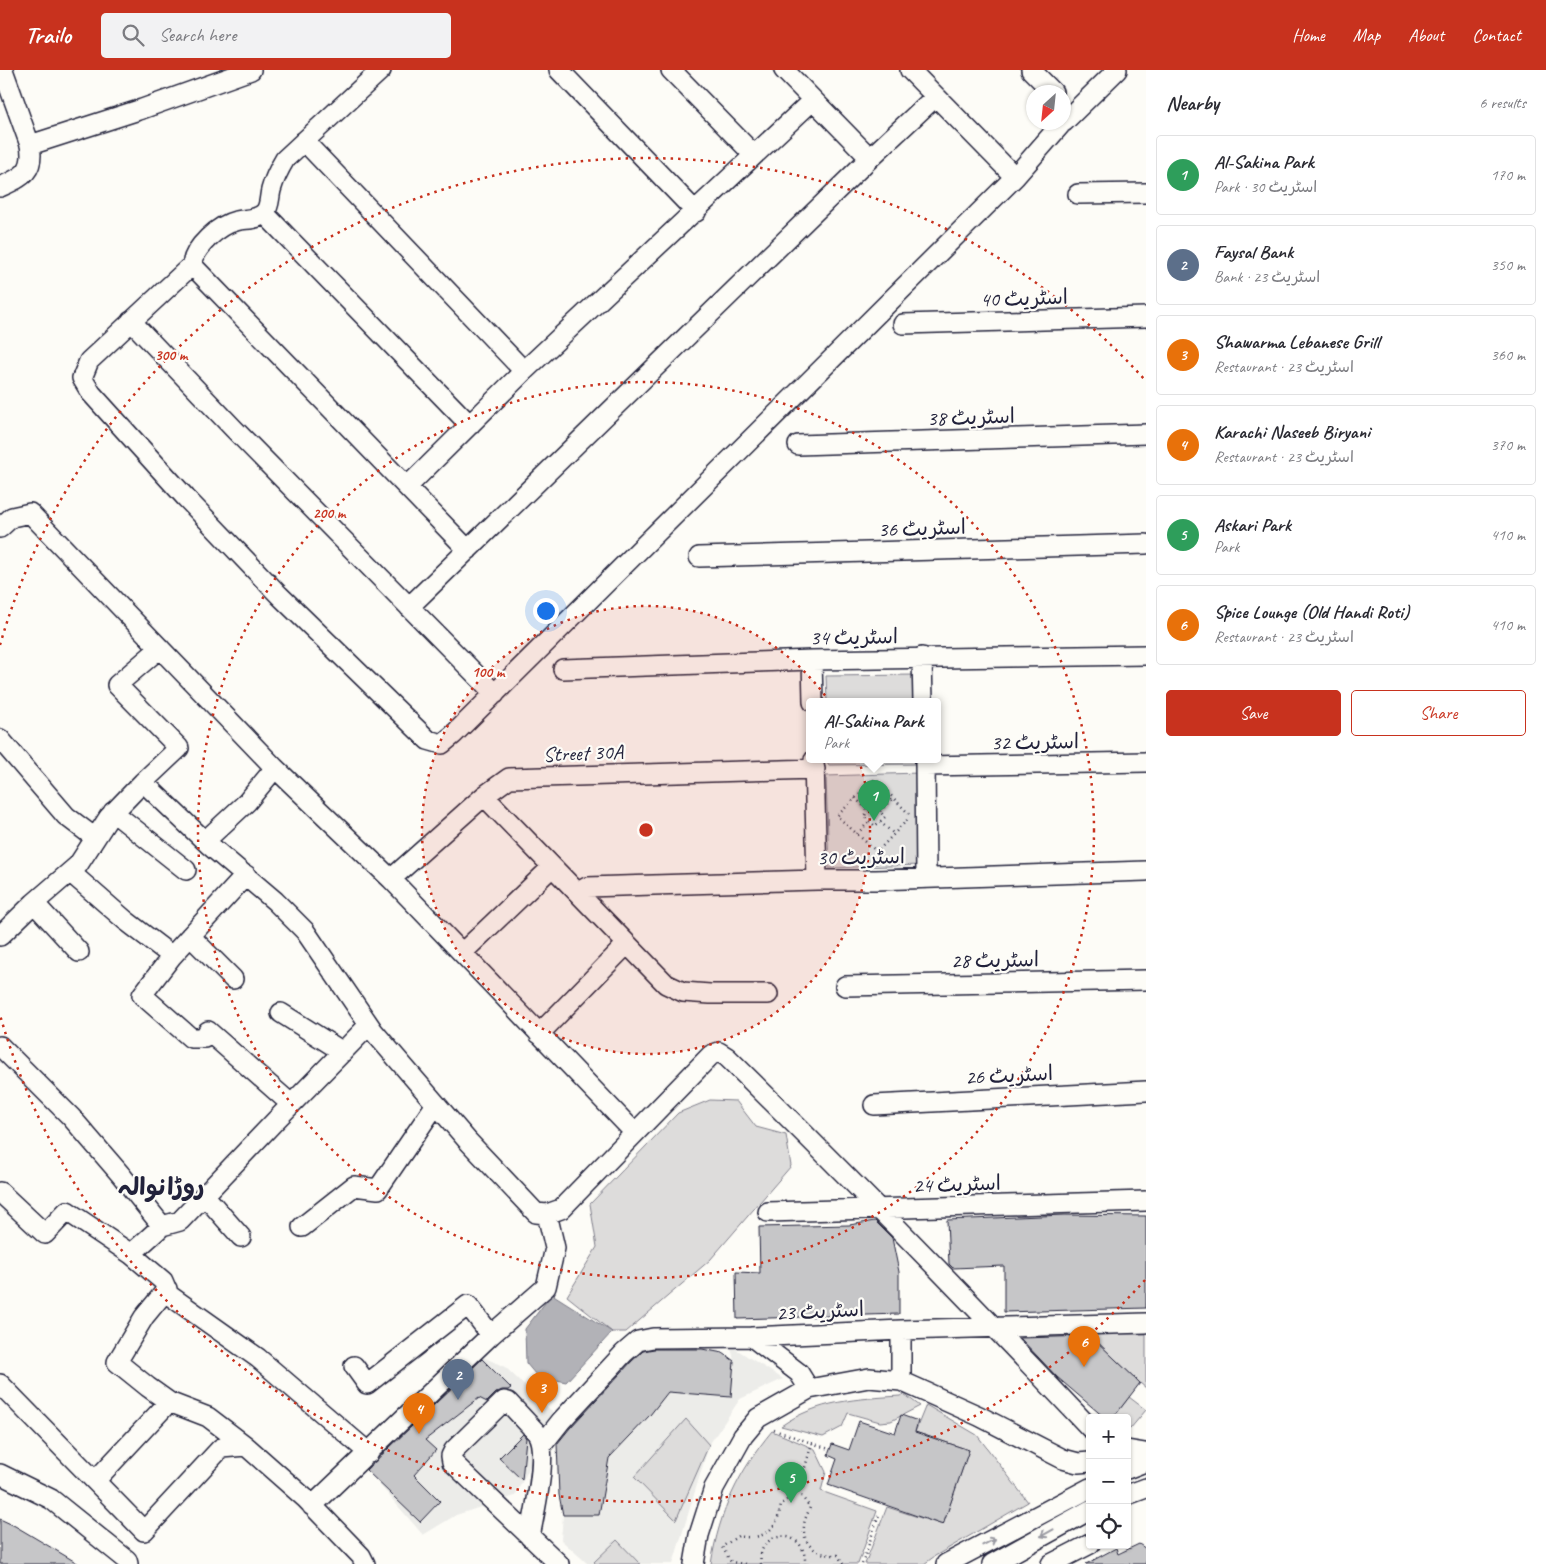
<!DOCTYPE html>
<html lang="en">
<head>
<meta charset="utf-8">
<style>
	:root { --surface:#fff; --page:#f2f2f3; --text:#2b2b33; --muted:#7c7c81; --line:#e1e1e2; --accent:#c8321e }
	body { margin:0; font-family:Caveat,"Playpen Sans Arabic",sans-serif; background:var(--page); color:var(--text) }
	.controls { position:absolute; right:15px; bottom:15px; display:grid; overflow:hidden; border-radius:5px; box-shadow:0 1px 4px #0004 }
	.controls button { width:45px; height:45px; display:grid; place-items:center; padding:0; border:0; border-bottom:1px solid var(--line); background:var(--surface); color:var(--text); font:25px sans-serif }
	.compass { position:absolute; left:1026px; top:15px; width:45px; height:45px; border-radius:50%; background:var(--surface); box-shadow:0 1px 4px #0004; rotate:207deg }
	.you { position:absolute; left:545px; top:540px; width:18px; height:18px; margin:-12px; border:4px solid #fff; border-radius:50%; background:#1a73e8; box-shadow:0 0 0 8px #1a73e833 }
	.badge { display:grid; place-items:center; width:32px; height:32px; border-radius:50%; background:var(--accent); color:#fff; font-size:16px; font-weight:700 }
	.pin { position:absolute; translate:-50% -41px; filter:drop-shadow(0 1px 2px #0008) }
	.pin::after { content:''; position:absolute; top:26px; width:18px; height:15px; background:inherit; clip-path:polygon(0 0,100% 0,50% 100%) }
	.popup { position:absolute; left:806px; top:628px; width:135px; height:65px; box-sizing:border-box; display:grid; place-content:center; border-radius:5px; background:var(--surface); filter:drop-shadow(0 1px 4px #0005); font-size:16px; white-space:nowrap; color:var(--muted) }
	.popup b { font-size:19px; color:var(--text) }
	.popup::after { content:''; position:absolute; left:50%; top:100%; margin-left:-10px; border:10px solid transparent; border-top-color:var(--surface) }
	.list { margin:0; padding:0; list-style:none }
	h2 { display:flex; justify-content:space-between; align-items:center; height:65px; margin:0; padding:0 20px; font-size:21px }
	h2 small { font-size:16px; font-weight:400; color:var(--muted) }
	.list li { display:grid; grid-template-columns:32px 1fr auto; gap:15px; align-items:center; box-sizing:border-box; height:80px; margin:0 10px 10px; padding:0 10px; border:1px solid var(--line); border-radius:5px }
	.list b { display:block; font-size:19px; white-space:nowrap }
	.list p { margin:0; font-size:16px; white-space:nowrap; color:var(--muted) }
	.list em { font-size:16px; font-style:normal; color:var(--muted) }
	.actions { display:flex; gap:10px; padding:15px 20px }
	.actions a { flex:1; padding:11px 0; border:1px solid var(--accent); border-radius:5px; text-align:center; font-size:18px; color:var(--accent) }
	.actions .main { background:var(--accent); color:#fff }
	.icon { flex:none; width:28px; height:28px; fill:none; stroke:currentColor; stroke-width:2; stroke-linecap:round; stroke-linejoin:round }
	.map { position:relative; flex:none; width:1146px; height:1494px; overflow:hidden }
	header { display:flex; align-items:center; gap:30px; box-sizing:border-box; height:70px; padding:0 25px; background:var(--accent); color:#fff }
	header strong { font-size:24px }
	nav { display:flex; gap:28px; margin-inline-start:auto; font-size:18px }
	.search { width:350px; height:45px; background:var(--page); display:flex; align-items:center; gap:12px; box-sizing:border-box; padding:0 18px; border-radius:5px; color:var(--muted); font-size:19px }
	main { display:flex }
	aside { flex:1; background:var(--surface) }
	.map>svg:first-child { display:block }
</style>
</head>
<body>
<header>
<strong>Trailo</strong>
<div class="search"><svg class="icon" aria-label="search" viewBox="0 0 24 24"><circle cx="10" cy="10" r="6"/><path d="M15 15l6 6"/></svg>Search here</div>
<nav><a>Home</a><a>Map</a><a>About</a><a>Contact</a></nav>
</header>
<main>
<div class="map">
<svg width="1146" height="1494" viewBox="0 0 1146 1494">
	<rect width="100%" height="100%" fill="#fdfcf7"/>
	<filter id="ink" filterUnits="userSpaceOnUse"><feTurbulence type="fractalNoise" baseFrequency=".02" numOctaves="2"/><feDisplacementMap in="SourceGraphic" scale="10" xChannelSelector="R" yChannelSelector="G"/><feConvolveMatrix kernelMatrix="1 2 1 2 8 2 1 2 1" color-interpolation-filters="sRGB"/></filter>
	<g filter="url(#ink)">
		<path fill="#ecece9" d="M 731,1276 L 783,1309 L 740,1329 L 709,1375 L 673,1494 L 588,1494 L 561,1470 L 563,1445 L 599,1444 L 609,1388 L 668,1322 L 731,1327 L 734,1291 Z
			M 483,1287 L 505,1297 L 556,1345 L 515,1426 L 456,1445 L 423,1465 L 366,1399 Z"/>
		<path fill="#dddcdb" stroke="#807f8b" d="M 916,605 L 917,632 L 827,632 L 826,606 Z
			M 828,690 L 918,690 L 918,694 L 828,695 Z
			M 918,703 L 921,795 L 829,798 L 826,706 Z
			M 710,1030 L 736,1031 L 756,1057 L 786,1065 L 791,1096 L 710,1190 L 626,1262 L 612,1262 L 567,1226 L 597,1177 L 590,1134 L 678,1043 Z
			M 1088,1263 L 1146,1264 L 1146,1318 L 1140,1313 Z
			M 904,1324 L 920,1336 L 891,1351 L 880,1352 L 848,1343 L 842,1357 L 823,1367 L 781,1356 C 818,1330 857,1329 900,1326 Z
			M 1129,1327 L 1146,1340 L 1130,1359 L 1127,1358 L 1127,1348 L 1113,1348 Z
			M 926,1335 L 977,1365 L 1028,1432 L 935,1486 L 924,1494 L 865,1494 L 887,1437 L 943,1455 L 969,1380 L 915,1362 Z
			M 686,1349 L 709,1375 L 676,1450 L 634,1407 Z
			M 772,1361 L 815,1379 L 826,1402 L 821,1421 L 877,1441 L 858,1494 L 711,1494 C 719,1442 739,1401 772,1361 Z
			M 617,1470 L 640,1494 L 596,1494 L 594,1492 Z"/>
		<path fill="#b2b2b7" stroke="#787885" d="M 552,1224 L 612,1262 L 566,1312 L 557,1310 L 541,1311 L 526,1293 L 525,1259 Z"/>
		<path fill="#c6c6c8" stroke="#22223b" d="M 1064,1145 L 1146,1146 L 1146,1238 L 1004,1242 L 1004,1196 L 953,1198 L 949,1194 L 947,1150 Z
			M 875,1151 L 892,1168 L 899,1202 L 899,1244 L 737,1249 L 736,1202 L 760,1203 L 759,1157 L 849,1155 Z
			M 1091,1266 L 1140,1313 L 1113,1348 L 1105,1348 L 1057,1307 L 1020,1268 Z
			M 654,1279 L 702,1279 L 723,1283 L 734,1291 L 731,1327 L 668,1322 L 650,1345 L 609,1388 L 599,1445 L 563,1445 L 559,1425 L 557,1374 L 570,1358 L 632,1291 L 643,1281 Z
			M 482,1289 L 511,1318 L 508,1320 L 502,1320 L 496,1323 L 487,1332 L 479,1328 L 425,1370 L 436,1380 L 414,1405 L 440,1431 L 420,1452 L 366,1400 Z
			M 901,1345 L 918,1351 L 915,1362 L 969,1380 L 943,1455 L 828,1415 L 837,1389 L 828,1385 L 832,1374 L 849,1380 L 859,1351 L 895,1363 Z
			M 523,1364 L 526,1368 L 522,1410 L 499,1388 Z
			M 0,1449 L 15,1456 L 79,1494 L 0,1494 Z
			M 1139,1474 L 1146,1479 L 1146,1494 L 1086,1494 L 1116,1478 L 1118,1484 Z"/>
		<g fill="none" stroke-linecap="round" stroke-linejoin="round">
			<g stroke="#22223b" stroke-width="22">
				<path id="minor" d="M 381,0 L 285,89 C 279,99 274,109 271,120 C 269,128 270,136 265,142 C 257,151 246,148 236,151 C 219,155 194,177 192,195 L 89,291 L 82,308 L 91,323 L 186,428 L 279,525 L 428,670 L 442,674 L 453,665 L 1015,107 L 1063,52
					M 559,0 L 696,142
					M 671,0 L 754,85
					M 784,0 L 870,88
					M 910,0 L 1015,107
					M 1031,0 L 1053,22
					M 1064,52 L 1117,0
					M 304,71 L 524,301
					M 30,75 L 142,39 L 251,0
					M 0,117 C 22,107 35,102 30,75 L 3,0
					M 1078,124 L 1146,123
					M 264,143 L 470,355
					M 192,195 L 468,480
					M 131,251 L 234,359 L 495,624
					M 903,254 L 1146,247
					M 798,375 L 1146,364
					M 407,417 L 524,301 L 813,30
					M 0,458 L 12,447 L 30,443 L 275,698
					M 699,487 L 1146,474
					M 409,537 L 870,88 L 935,27
					M 922,587 L 923,632
					M 812,590 L 813,632
					M 563,599 L 812,590 L 1146,585
					M 0,669 L 66,746 L 95,768
					M 814,690 L 817,810
					M 925,690 L 926,808
					M 925,696 L 1146,692
					M 143,712 L 179,678 L 117,615 L 160,578
					M 484,726 L 666,914 L 683,922 L 710,924 L 768,924
					M 113,742 L 186,800
					M 205,771 L 247,732 L 275,698 L 391,809 L 635,1063
					M 70,802 L 125,850 L 172,886 L 246,805
					M 391,809 L 484,726 L 509,708 L 815,699
					M 578,822 L 587,817 L 817,810 L 876,810 L 1146,801
					M 34,833 L 79,882
					M 0,866 L 34,833 L 78,795 L 109,747 L 143,712 L 208,774 L 275,831 L 305,861 L 374,962 L 467,1070 L 536,1143 L 547,1144 L 561,1139 L 711,985 L 719,982 L 727,987 C 850,1108 971,1232 1090,1358
					M 190,866 L 233,909
					M 462,883 L 552,797
					M 172,886 L 142,925 L 191,968 L 204,968 L 208,961 L 291,1034
					M 845,916 L 1146,910
					M 281,943 L 343,982
					M 539,964 L 627,874
					M 0,976 L 71,1047 L 121,1105 L 162,1156
					M 874,1035 L 1146,1021
					M 0,1122 L 45,1164 L 67,1141 L 131,1184
					M 204,1125 L 241,1167
					M 768,1142 L 1146,1131
					M 302,1157 L 354,1116 L 378,1119 L 436,1034
					M 167,1219 L 144,1247 L 117,1292 L 148,1317 L 169,1332
					M 901,1260 L 901,1311
					M 752,1267 L 799,1303 L 809,1319
					M 354,1296 L 367,1314 L 468,1235 L 491,1265
					M 0,1314 L 144,1461 L 221,1378 L 246,1376 L 306,1429 L 361,1486 L 365,1494
					M 542,1375 L 561,1351 L 624,1283 L 638,1271 L 653,1268 L 752,1267 L 901,1260 L 1146,1253
					M 1127,1380 L 1145,1383
					M 369,1383 L 258,1288 L 169,1225 L 163,1211 L 131,1184 L 162,1156 L 180,1151 L 277,1049 L 369,955
					M 1127,1399 L 1145,1392
					M 0,1404 L 51,1429 L 127,1490 L 128,1494
					M 95,1411 L 169,1332 L 208,1347 L 246,1376
					M 1127,1425 L 1146,1418
					M 312,1436 L 491,1265 L 546,1217 L 555,1178 L 547,1144
					M 530,1467 C 534,1443 550,1380 536,1362 L 508,1332 L 504,1331 L 454,1380 L 451,1386 L 452,1392 L 559,1494
					M 694,1494 L 699,1465 L 714,1418 L 743,1366 L 758,1348 L 809,1319 L 869,1308 L 901,1311 L 979,1346 L 1063,1389 L 1078,1393 L 1090,1392
					M 946,1494 L 1090,1418
					M 992,1494 L 1090,1440
					M 1051,1494 L 1090,1474"/>
			</g>
			<path stroke="#22223b" stroke-width="2.5" stroke-dasharray="1 4" stroke-linecap="butt" d="M 855,728 L 869,741
				M 875,736 L 885,747 L 875,756 L 864,746 Z
				M 880,741 L 893,728
				M 880,752 L 894,764
				M 857,764 L 869,752
				M 877,782 L 837,746 L 875,709 L 909,744
				M 876,794 L 877,782 L 909,748
				M 774,1360 L 829,1379
				M 798,1422 L 810,1437 C 808,1444 804,1449 804,1456 C 802,1477 820,1486 838,1485 L 843,1494
				M 745,1494 L 731,1492 L 722,1477 L 738,1466 C 764,1471 778,1460 781,1434 L 798,1422 L 812,1373
				M 761,1494 C 755,1460 807,1455 805,1494
				M 862,1494 L 880,1442"/>
			<use href="#minor" stroke="#fdfcf7" stroke-width="19"/>
		</g>
		<defs><path id="oneway-shaft" d="M-6 0H5M1.5-3L5.5 0L1.5 3" fill="none" stroke-width="1.6" stroke-linecap="round" stroke-linejoin="round" transform="scale(1.25)"/></defs>
		<g stroke="#9a9aa2">
			<use href="#oneway-shaft" transform="translate(1047 1463) rotate(151)"/>
			<use href="#oneway-shaft" transform="translate(989 1472) rotate(-27)"/>
		</g>
	</g>
	<circle cx="646" cy="760" r="224" fill="#c8321e" fill-opacity=".12"/>
	<g fill="none" stroke="#c8321e" stroke-width="2.5" stroke-dasharray="2.5 5">
		<circle cx="646" cy="760" r="224"/>
		<circle cx="646" cy="760" r="448"/>
		<path d="M1145 1210A672 672 0 0 1 0 945M0 575A672 672 0 0 1 1145 310"/>
	</g>
	<g text-anchor="middle" dominant-baseline="central" stroke-width="4.5" stroke-linejoin="round" paint-order="stroke">
		<g font-size="21" fill="#22223b" stroke="#fdfcf7">
			<text transform="translate(1024 228) rotate(-2)">اسٹریٹ 40</text>
			<text transform="translate(971 347) rotate(-2)">اسٹریٹ 38</text>
			<text transform="translate(922 458) rotate(-2)">اسٹریٹ 36</text>
			<text transform="translate(854 567) rotate(-1)">اسٹریٹ 34</text>
			<text transform="translate(1035 672) rotate(-1)">اسٹریٹ 32</text>
			<text transform="translate(583 683) rotate(-2)">Street 30A</text>
			<text transform="translate(861 787) rotate(-1)">اسٹریٹ 30</text>
			<text transform="translate(995 890) rotate(-1)">اسٹریٹ 28</text>
			<text transform="translate(1009 1005) rotate(-3)">اسٹریٹ 26</text>
			<text transform="translate(957 1114) rotate(-2)">اسٹریٹ 24</text>
			<text transform="translate(820 1241) rotate(-3)">اسٹریٹ 23</text>
		</g>
		<g font-size="24" font-weight="bold" fill="#22223b" stroke="#fdfcf7">
			<text x="161" y="1117">روڑانوالہ</text>
		</g>
	</g>
	<circle cx="646" cy="760" r="8" fill="#c8321e" stroke="#fdfcf7" stroke-width="2.5"/>
	<g font-size="15" text-anchor="middle" font-weight="bold" fill="#c8321e" stroke="#fdfcf7" stroke-width="4.5" stroke-linejoin="round" paint-order="stroke">
		<text x="171" y="290">300 m</text>
		<text x="329" y="448">200 m</text>
		<text x="488" y="607">100 m</text>
	</g>
</svg>
<div class="controls">
<button>+</button>
<button>−</button>
<button><svg class="icon" aria-label="locate" viewBox="0 0 24 24"><circle cx="12" cy="12" r="6"/><path d="M12 2v4M12 18v4M2 12h4M18 12h4"/></svg></button>
</div>
<svg class="compass" viewBox="-18 -18 36 36"><path d="M0-13l5 13h-10z" fill="#e53935"/><path d="M0 13l5-13h-10z" fill="#7c7c81"/></svg>
<div class="you"></div>
<div class="pin badge" style="left:874px;top:751px;background:#2e9e5b">1</div>
<div class="popup"><b>Al-Sakina Park</b>Park</div>
<div class="pin badge" style="left:458px;top:1330px;background:#5c6f8a">2</div>
<div class="pin badge" style="left:542px;top:1343px;background:#e8710a">3</div>
<div class="pin badge" style="left:419px;top:1364px;background:#e8710a">4</div>
<div class="pin badge" style="left:791px;top:1433px;background:#2e9e5b">5</div>
<div class="pin badge" style="left:1084px;top:1297px;background:#e8710a">6</div>
</div>
<aside>
<h2>Nearby<small>6 results</small></h2>
<ul class="list">
<li><span class="badge" style="background:#2e9e5b">1</span><div><b>Al-Sakina Park</b><p>Park · اسٹریٹ 30</p></div><em>170 m</em></li>
<li><span class="badge" style="background:#5c6f8a">2</span><div><b>Faysal Bank</b><p>Bank · اسٹریٹ 23</p></div><em>350 m</em></li>
<li><span class="badge" style="background:#e8710a">3</span><div><b>Shawarma Lebanese Grill</b><p>Restaurant · اسٹریٹ 23</p></div><em>360 m</em></li>
<li><span class="badge" style="background:#e8710a">4</span><div><b>Karachi Naseeb Biryani</b><p>Restaurant · اسٹریٹ 23</p></div><em>370 m</em></li>
<li><span class="badge" style="background:#2e9e5b">5</span><div><b>Askari Park</b><p>Park</p></div><em>410 m</em></li>
<li><span class="badge" style="background:#e8710a">6</span><div><b>Spice Lounge (Old Handi Roti)</b><p>Restaurant · اسٹریٹ 23</p></div><em>410 m</em></li>
</ul>
<div class="actions"><a class="main">Save</a><a>Share</a></div>
</aside>
</main>
</body>
</html>
